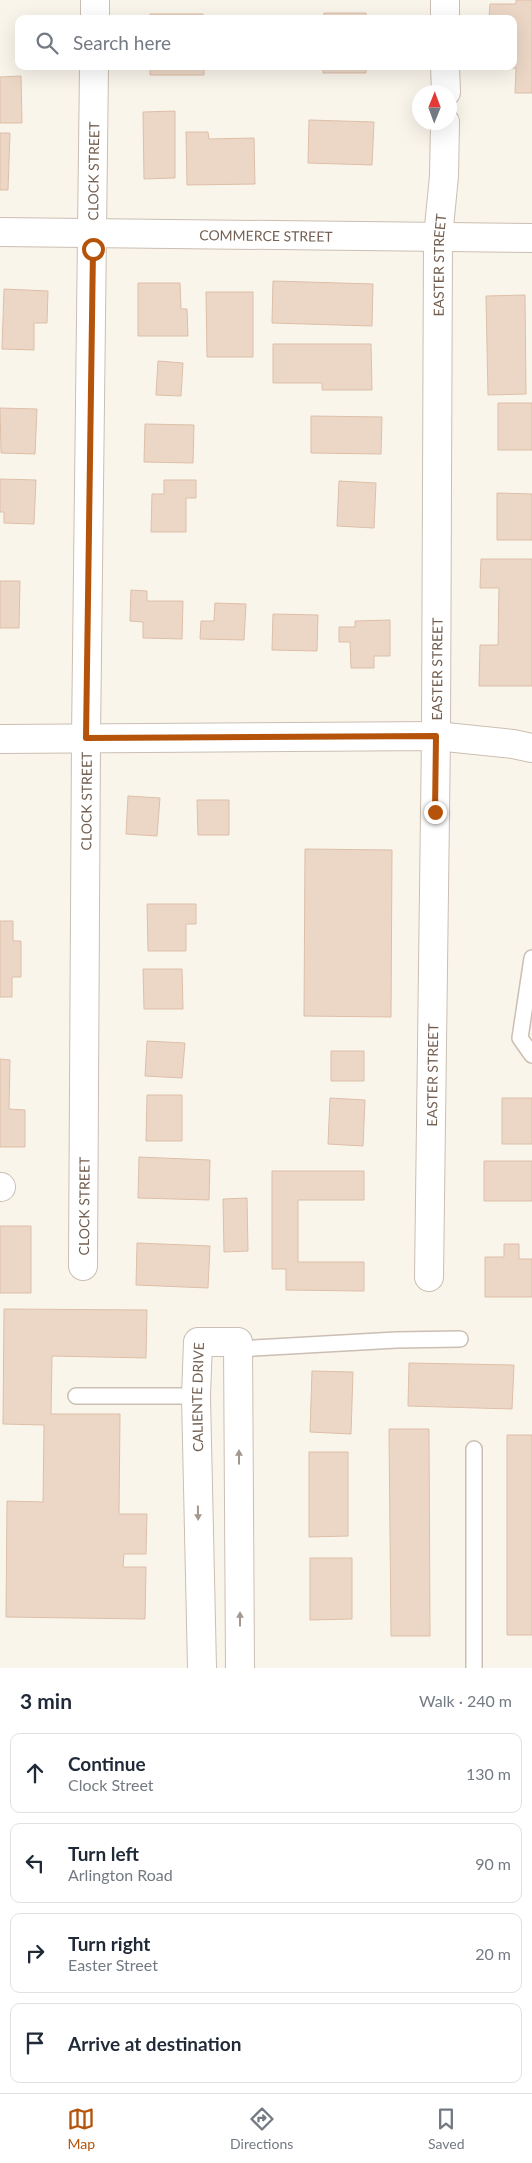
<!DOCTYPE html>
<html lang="en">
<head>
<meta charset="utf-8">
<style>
	:root { --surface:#fff; --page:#f6f6f7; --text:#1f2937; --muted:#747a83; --line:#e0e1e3; --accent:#b45309 }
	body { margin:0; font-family:Lato,sans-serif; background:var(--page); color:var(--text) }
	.compass { position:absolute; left:412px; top:85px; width:45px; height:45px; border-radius:50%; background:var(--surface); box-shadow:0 5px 20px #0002; rotate:1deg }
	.stop { position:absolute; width:15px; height:15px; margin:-11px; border:4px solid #b45309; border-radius:50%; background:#fff }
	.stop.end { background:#b45309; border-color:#fff; box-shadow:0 1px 5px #0008 }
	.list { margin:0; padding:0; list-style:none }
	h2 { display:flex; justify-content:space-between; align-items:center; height:65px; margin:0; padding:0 20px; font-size:21px }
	h2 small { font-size:16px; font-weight:400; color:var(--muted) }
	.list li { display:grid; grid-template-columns:32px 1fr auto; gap:15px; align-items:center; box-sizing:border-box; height:80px; margin:0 10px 10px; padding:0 10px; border:1px solid var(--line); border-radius:10px }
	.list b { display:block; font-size:19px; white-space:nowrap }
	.list p { margin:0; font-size:16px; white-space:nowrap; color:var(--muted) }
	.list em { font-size:16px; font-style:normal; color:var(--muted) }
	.icon { flex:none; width:28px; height:28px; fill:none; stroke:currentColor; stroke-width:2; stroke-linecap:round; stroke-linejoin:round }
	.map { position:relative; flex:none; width:532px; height:1668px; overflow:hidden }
	.search { position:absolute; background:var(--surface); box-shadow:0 5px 20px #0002; left:15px; right:15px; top:15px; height:55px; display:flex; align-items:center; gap:12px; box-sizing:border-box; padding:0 18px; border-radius:10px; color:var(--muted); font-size:19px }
	.sheet { height:425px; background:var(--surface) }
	nav { display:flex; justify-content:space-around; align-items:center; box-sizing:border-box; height:70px; border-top:1px solid var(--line); background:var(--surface); font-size:14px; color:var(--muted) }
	nav a { display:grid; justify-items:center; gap:2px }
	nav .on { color:var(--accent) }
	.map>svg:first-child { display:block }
</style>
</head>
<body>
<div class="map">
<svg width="532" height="1668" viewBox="0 0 532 1668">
	<rect width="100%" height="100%" fill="#faf5eb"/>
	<path fill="#ecd7c6" stroke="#ddbfa8" d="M 516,0 L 532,0 L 532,93 L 515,93 L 516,68 L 489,67 L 513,66 L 513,19 L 489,19 L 490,4 L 516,4 Z
		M 324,13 L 366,13 L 366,19 L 324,19 Z
		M 150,14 L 203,14 L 203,19 L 150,19 Z
		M 150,66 L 204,66 L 204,75 L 150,75 Z
		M 323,66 L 366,66 L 366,73 L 323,73 Z
		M 21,76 L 22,123 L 0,123 L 0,77 Z
		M 175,111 L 175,178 L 144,179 L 143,112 Z
		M 309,120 L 374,122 L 372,165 L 308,163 Z
		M 186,132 L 208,132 L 209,139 L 254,138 L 255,184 L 187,185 Z
		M 0,133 L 10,133 L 8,190 L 0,190 Z
		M 273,281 L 373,284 L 372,326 L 272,323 Z
		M 138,283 L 180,283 L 181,309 L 187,309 L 188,336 L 138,336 Z
		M 4,289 L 48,291 L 47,323 L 34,323 L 34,350 L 2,349 Z
		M 206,292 L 253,292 L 253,357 L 207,357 Z
		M 525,295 L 526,394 L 488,395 L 486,296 Z
		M 273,344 L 371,344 L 372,390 L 322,390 L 322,383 L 273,383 Z
		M 158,361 L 183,363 L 181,396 L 156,395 Z
		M 498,403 L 532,403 L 532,450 L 498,450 Z
		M 0,408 L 37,409 L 35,454 L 1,453 Z
		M 311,416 L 382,417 L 381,454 L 311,453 Z
		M 145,424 L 194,425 L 193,463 L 144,462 Z
		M 0,479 L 36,480 L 34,524 L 4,523 L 4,512 L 0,512 Z
		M 164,480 L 196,480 L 196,498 L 186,498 L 186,532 L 151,532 L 152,494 L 164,494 Z
		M 339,481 L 376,483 L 374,528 L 337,526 Z
		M 497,493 L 532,494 L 532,540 L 497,540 Z
		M 481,559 L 532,559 L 532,686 L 479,686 L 480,645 L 498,645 L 499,588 L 480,588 Z
		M 0,581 L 20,581 L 19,628 L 0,628 Z
		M 131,590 L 147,591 L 147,601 L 183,601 L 182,639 L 143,638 L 143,622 L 130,621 Z
		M 215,603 L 246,604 L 244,640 L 200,639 L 201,621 L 214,621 Z
		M 273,614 L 318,615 L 317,651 L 272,650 Z
		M 390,620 L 390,656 L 374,656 L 374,668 L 351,668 L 350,642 L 339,642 L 339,627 L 355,627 L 355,621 Z
		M 128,796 L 160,798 L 157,836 L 126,834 Z
		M 197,800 L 229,800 L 229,835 L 198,835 Z
		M 305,849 L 392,850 L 391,1017 L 304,1016 Z
		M 147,904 L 196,904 L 196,924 L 186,924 L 186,951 L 148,951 Z
		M 0,921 L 13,921 L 13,941 L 21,941 L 21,977 L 12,977 L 12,997 L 0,997 Z
		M 143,969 L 182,969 L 183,1009 L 144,1009 Z
		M 147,1041 L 185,1043 L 182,1078 L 145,1076 Z
		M 331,1051 L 364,1051 L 364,1081 L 331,1081 Z
		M 0,1059 L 10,1060 L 9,1109 L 25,1110 L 25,1147 L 0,1147 Z
		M 147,1095 L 182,1095 L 182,1141 L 146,1141 Z
		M 330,1098 L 365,1100 L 363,1146 L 328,1144 Z
		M 502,1098 L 532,1098 L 532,1144 L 502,1144 Z
		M 139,1157 L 210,1160 L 209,1200 L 138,1198 Z
		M 484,1161 L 532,1161 L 532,1201 L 484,1201 Z
		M 272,1171 L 364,1171 L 364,1200 L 298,1200 L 298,1262 L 364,1262 L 364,1291 L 286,1290 L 286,1269 L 272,1269 Z
		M 247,1198 L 248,1251 L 224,1252 L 223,1199 Z
		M 0,1226 L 31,1226 L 31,1293 L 0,1293 Z
		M 137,1243 L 210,1246 L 208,1288 L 136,1285 Z
		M 504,1244 L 519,1244 L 519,1259 L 532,1259 L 532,1297 L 485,1297 L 485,1257 L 504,1257 Z
		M 4,1309 L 147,1310 L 146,1358 L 52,1356 L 51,1414 L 120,1414 L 119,1514 L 147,1514 L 146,1554 L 124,1554 L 123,1567 L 146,1567 L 145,1619 L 6,1617 L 7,1501 L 43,1502 L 44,1425 L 3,1424 Z
		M 409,1363 L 514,1365 L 512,1409 L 408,1406 Z
		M 312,1371 L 353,1372 L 351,1434 L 310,1432 Z
		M 389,1429 L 429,1429 L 430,1636 L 391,1636 Z
		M 507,1435 L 532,1435 L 532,1635 L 507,1635 Z
		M 309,1452 L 348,1452 L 348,1536 L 309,1537 Z
		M 310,1558 L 352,1558 L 352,1619 L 310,1620 Z"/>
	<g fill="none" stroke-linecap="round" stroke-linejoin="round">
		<g stroke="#cbbeb2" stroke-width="18">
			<path id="lane" d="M 532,958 L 520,1038 L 532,1055
				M 238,1349 L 396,1340 L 460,1339
				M 76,1396 L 196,1396
				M 474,1668 L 474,1449"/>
		</g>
		<g stroke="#cbbeb2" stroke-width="30">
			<g id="street">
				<path d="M 445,0 L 445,19"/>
				<path d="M 95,19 L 95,0"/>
				<path d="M 445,66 L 446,92"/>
				<path id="s1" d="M 0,232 L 532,238"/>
				<path d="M 0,739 L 436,736 L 513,744 L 532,748"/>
				<path d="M 0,1187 L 1,1187"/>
				<path id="s2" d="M 83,1266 L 86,738 L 94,66"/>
				<path id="s3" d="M 429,1277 L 436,736 L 438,237 L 444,176 L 445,122"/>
				<path id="s4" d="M 202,1668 L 196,1396 L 198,1342 L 238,1342 L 240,1668"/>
			</g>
		</g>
		<use href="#lane" stroke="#fff" stroke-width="15"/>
		<use href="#street" stroke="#fff" stroke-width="28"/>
	</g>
	<defs><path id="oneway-solid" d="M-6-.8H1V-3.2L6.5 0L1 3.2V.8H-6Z" transform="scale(1.25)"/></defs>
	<g fill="#a3978e">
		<use href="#oneway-solid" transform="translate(239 1457) rotate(-90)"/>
		<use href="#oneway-solid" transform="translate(198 1513) rotate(89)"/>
		<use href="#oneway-solid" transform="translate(240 1619) rotate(-90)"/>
	</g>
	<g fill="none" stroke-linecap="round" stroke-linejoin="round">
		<path stroke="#b45309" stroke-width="6" d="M 93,249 L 86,738 L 436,736 L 435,812"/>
	</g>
	<g text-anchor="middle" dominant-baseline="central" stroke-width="4.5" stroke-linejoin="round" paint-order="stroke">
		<g font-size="14" fill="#725f51" stroke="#fdf9f1">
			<text stroke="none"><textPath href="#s2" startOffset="1095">CLOCK STREET</textPath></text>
			<text stroke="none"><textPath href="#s1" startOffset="266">COMMERCE STREET</textPath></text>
			<text stroke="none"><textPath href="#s3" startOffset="1012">EASTER STREET</textPath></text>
			<text stroke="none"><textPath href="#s3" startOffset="608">EASTER STREET</textPath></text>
			<text stroke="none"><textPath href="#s2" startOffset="465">CLOCK STREET</textPath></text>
			<text stroke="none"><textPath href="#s3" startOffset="202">EASTER STREET</textPath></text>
			<text stroke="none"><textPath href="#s2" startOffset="60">CLOCK STREET</textPath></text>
			<text stroke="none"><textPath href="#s4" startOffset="271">CALIENTE DRIVE</textPath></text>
		</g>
	</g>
</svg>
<svg class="compass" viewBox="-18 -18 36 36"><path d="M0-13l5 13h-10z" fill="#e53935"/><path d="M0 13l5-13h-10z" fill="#747a83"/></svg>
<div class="stop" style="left:93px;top:249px"></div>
<div class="stop end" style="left:435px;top:812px"></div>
<div class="search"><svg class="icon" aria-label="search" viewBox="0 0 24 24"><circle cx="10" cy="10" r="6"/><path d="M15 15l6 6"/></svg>Search here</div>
</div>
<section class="sheet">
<h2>3 min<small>Walk · 240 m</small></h2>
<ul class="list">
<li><svg class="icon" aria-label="ahead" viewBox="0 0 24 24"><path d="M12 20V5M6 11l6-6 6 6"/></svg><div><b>Continue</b><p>Clock Street</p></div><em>130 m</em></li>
<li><svg class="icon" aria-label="left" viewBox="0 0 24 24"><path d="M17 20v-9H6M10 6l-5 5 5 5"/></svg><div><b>Turn left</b><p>Arlington Road</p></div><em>90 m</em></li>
<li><svg class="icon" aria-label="right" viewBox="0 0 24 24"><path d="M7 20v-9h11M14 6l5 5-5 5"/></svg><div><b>Turn right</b><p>Easter Street</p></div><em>20 m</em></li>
<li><svg class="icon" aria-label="arrive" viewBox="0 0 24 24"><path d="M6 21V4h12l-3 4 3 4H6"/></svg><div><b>Arrive at destination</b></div></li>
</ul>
</section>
<nav>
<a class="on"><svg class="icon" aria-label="map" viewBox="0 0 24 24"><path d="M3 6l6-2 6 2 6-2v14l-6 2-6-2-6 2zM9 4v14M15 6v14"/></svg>Map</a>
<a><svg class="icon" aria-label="directions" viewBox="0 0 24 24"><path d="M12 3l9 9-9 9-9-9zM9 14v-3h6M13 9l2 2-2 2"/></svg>Directions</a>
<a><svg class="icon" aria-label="saved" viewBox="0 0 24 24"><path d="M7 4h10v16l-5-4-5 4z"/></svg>Saved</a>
</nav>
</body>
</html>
